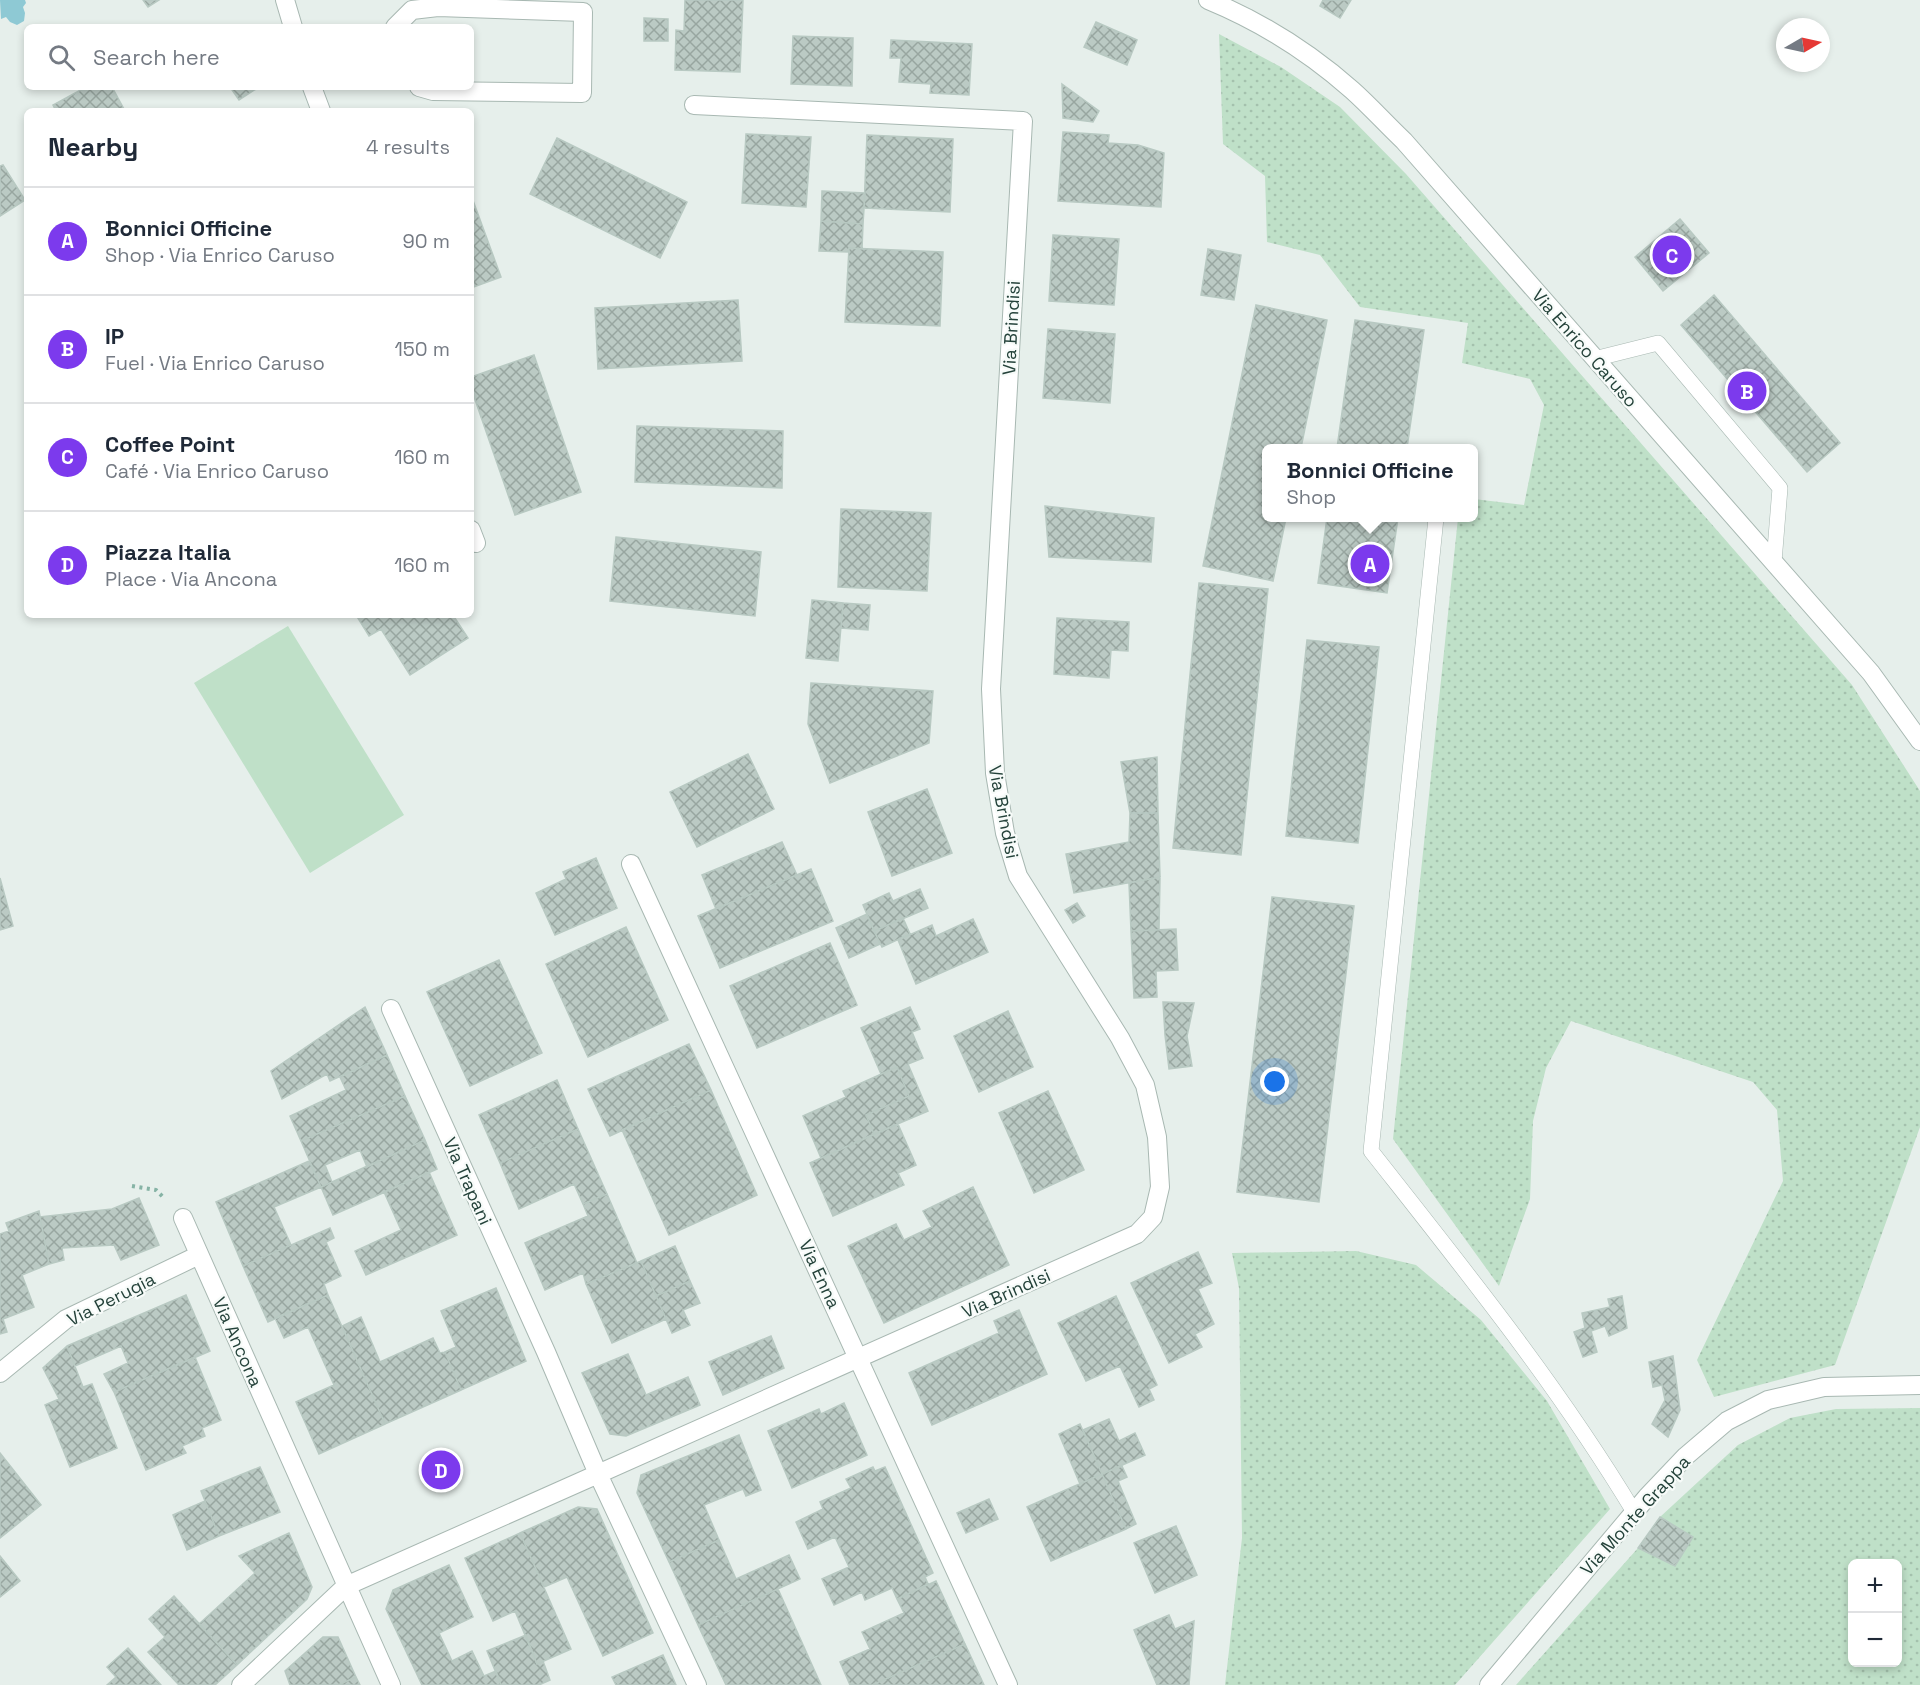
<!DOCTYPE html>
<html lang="en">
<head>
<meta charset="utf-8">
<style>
	:root { --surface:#fff; --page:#f2f2f3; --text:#1f2937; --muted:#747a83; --line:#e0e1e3; --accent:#7c3aed }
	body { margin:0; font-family:"Space Grotesk",sans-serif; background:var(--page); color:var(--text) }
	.controls { position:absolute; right:18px; bottom:18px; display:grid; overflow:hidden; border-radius:9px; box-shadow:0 3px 9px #0003 }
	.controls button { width:54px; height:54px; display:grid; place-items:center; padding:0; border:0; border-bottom:2px solid var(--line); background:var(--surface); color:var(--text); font:30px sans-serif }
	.compass { position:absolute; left:1776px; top:18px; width:54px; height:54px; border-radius:50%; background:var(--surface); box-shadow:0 3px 9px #0003; rotate:81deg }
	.you { position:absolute; left:1275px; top:1082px; width:21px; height:21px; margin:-15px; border:4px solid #fff; border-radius:50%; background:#1a73e8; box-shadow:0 0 0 9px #1a73e833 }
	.badge { display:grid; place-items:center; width:39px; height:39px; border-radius:50%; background:var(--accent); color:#fff; font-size:20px; font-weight:700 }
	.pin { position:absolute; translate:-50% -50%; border:3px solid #fff; box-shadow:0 2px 6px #0006 }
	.popup { position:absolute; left:1262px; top:444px; width:216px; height:78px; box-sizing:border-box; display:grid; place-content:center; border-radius:9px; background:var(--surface); filter:drop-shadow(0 2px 4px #0005); font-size:20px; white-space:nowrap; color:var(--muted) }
	.popup b { font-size:22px; color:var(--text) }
	.popup::after { content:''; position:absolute; left:50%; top:100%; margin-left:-12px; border:12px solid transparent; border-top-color:var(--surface) }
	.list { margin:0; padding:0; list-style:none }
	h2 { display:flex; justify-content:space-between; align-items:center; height:78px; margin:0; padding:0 24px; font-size:26px }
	h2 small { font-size:20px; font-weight:400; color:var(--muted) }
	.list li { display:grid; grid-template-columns:39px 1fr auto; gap:18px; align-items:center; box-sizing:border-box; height:108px; padding:0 24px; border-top:2px solid var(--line) }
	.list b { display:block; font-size:22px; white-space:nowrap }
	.list p { margin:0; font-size:20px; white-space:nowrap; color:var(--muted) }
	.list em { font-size:20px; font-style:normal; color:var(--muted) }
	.icon { flex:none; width:33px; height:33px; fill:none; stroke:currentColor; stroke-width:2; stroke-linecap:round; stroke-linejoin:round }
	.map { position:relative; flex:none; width:1920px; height:1685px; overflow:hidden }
	.search { position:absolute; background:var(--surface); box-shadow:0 3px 9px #0003; left:24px; top:24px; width:450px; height:66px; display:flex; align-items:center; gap:15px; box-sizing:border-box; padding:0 21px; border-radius:9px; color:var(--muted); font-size:22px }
	.panel { position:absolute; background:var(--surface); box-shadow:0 3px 9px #0003; left:24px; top:108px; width:450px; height:510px; border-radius:9px }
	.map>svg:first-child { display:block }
</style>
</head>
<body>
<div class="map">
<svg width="1920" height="1685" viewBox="0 0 1920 1685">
	<defs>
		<pattern id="grass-dots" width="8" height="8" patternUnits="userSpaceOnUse" patternTransform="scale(1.5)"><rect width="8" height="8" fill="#bfe0c8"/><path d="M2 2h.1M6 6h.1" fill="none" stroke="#a4c1ad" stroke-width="1.8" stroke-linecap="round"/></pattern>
		<pattern id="building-cross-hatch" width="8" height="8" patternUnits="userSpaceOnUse" patternTransform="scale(1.5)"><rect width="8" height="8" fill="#bbcac4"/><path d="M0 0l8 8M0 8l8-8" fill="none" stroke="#98a6a0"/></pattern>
	</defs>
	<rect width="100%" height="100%" fill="#e6efeb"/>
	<path fill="url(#grass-dots)" fill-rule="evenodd" d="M 1219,34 L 1281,67 L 1340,107 L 1406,174 L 1852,685 L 1920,791 L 1920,1127 L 1835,1365 L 1714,1397 L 1697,1360 L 1783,1181 L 1777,1110 L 1753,1082 L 1571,1021 L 1546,1068 L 1533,1121 L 1530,1199 L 1499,1286 L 1393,1139 L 1458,518 L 1474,518 L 1474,499 L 1524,505 L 1544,405 L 1530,379 L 1462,363 L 1468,323 L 1360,307 L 1320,255 L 1267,242 L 1265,176 L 1223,144 Z
		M 1356,1251 L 1416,1265 L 1481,1320 L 1547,1401 L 1610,1509 L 1455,1685 L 1225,1685 L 1242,1538 L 1239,1288 L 1232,1253 Z
		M 1920,1408 L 1920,1685 L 1516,1685 L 1638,1548 L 1660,1517 L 1738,1445 L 1790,1418 L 1836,1409 ZM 1852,1564 L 1898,1564 L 1898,1662 L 1852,1662 Z"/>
	<path fill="#bfe0c8" d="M 288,626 L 404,815 L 310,873 L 194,683 Z"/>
	<path fill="#8ec9d4" d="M 0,0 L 25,0 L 26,3 L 23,7 L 25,13 L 24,21 L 17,25 L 10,22 L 6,17 L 1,19 Z"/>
	<path fill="url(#building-cross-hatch)" stroke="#b8c9c2" stroke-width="1.5" d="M 143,0 L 159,0 L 148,7 Z
		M 685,0 L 743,0 L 740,72 L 675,70 L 676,30 L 684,31 Z
		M 1323,0 L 1351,0 L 1340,18 L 1320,6 Z
		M 644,18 L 668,19 L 668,41 L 644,41 Z
		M 1096,22 L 1137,40 L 1127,65 L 1084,47 Z
		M 793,36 L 853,38 L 852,86 L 791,84 Z
		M 891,40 L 972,44 L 969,95 L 930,93 L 931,84 L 899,82 L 901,58 L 890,58 Z
		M 1062,84 L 1099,111 L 1093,122 L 1063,118 Z
		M 86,87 L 112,87 L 125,111 L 56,111 L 53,105 Z
		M 230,87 L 259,87 L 239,100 Z
		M 1063,132 L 1109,135 L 1108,143 L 1138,145 L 1164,153 L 1161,207 L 1058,201 Z
		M 746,134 L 811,137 L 806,207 L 742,203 Z
		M 867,135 L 953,139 L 950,212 L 864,208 Z
		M 557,138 L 687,202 L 660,258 L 530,194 Z
		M 3,165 L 25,200 L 0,216 L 0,166 Z
		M 822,191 L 865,193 L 863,224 L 821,221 Z
		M 471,195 L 501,277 L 471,288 Z
		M 1680,219 L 1709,253 L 1663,291 L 1635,257 Z
		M 821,221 L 863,224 L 862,249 L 849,248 L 848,252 L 819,251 Z
		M 1053,235 L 1119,239 L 1114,305 L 1049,301 Z
		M 849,248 L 943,252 L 940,326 L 845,322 Z
		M 1208,249 L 1241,255 L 1234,300 L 1201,295 Z
		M 1714,295 L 1840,443 L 1807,472 L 1681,325 Z
		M 738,300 L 742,361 L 598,369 L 595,308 Z
		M 1256,305 L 1327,320 L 1301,448 L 1266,448 L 1266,518 L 1286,518 L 1273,581 L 1203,566 Z
		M 1355,320 L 1424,330 L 1407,448 L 1337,448 Z
		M 1048,329 L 1115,334 L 1110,403 L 1043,398 Z
		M 534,355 L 581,492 L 515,515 L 471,388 L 471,377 Z
		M 637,426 L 783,431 L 782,488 L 635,482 Z
		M 1045,506 L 1154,518 L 1151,562 L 1049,557 Z
		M 841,509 L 931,513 L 927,591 L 838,587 Z
		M 1327,518 L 1398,518 L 1387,593 L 1318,583 Z
		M 616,537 L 761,552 L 755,616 L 610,601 Z
		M 1199,583 L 1268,589 L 1241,855 L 1173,848 Z
		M 812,600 L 843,603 L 838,661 L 806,658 Z
		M 843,603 L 870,605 L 868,630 L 841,628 Z
		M 356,615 L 453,615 L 468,638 L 410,675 L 381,629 L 369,636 Z
		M 1057,618 L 1129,622 L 1128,651 L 1111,650 L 1109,678 L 1054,674 Z
		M 1307,640 L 1379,647 L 1358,843 L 1286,836 Z
		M 811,683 L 933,691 L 929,743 L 830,783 L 808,724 Z
		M 748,754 L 774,809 L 697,847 L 670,792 Z
		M 1157,757 L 1158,813 L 1130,813 L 1121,762 Z
		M 927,789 L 952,853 L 892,876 L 868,812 Z
		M 1130,813 L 1158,813 L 1160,877 L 1074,893 L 1066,854 L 1129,842 Z
		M 782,842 L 797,875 L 716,909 L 702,875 Z
		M 596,858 L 617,908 L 555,935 L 536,893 L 566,879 L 563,872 Z
		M 811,869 L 833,921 L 720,968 L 698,916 Z
		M 1160,877 L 1159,930 L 1131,931 L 1129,883 Z
		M 0,878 L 13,926 L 0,930 Z
		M 920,889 L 928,908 L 874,931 L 863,905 L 889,893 L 893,901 Z
		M 1272,897 L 1354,906 L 1319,1202 L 1237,1192 Z
		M 1077,903 L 1085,916 L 1073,923 L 1065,910 Z
		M 867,914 L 880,944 L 849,958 L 836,928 Z
		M 903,918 L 910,934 L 882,947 L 874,931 Z
		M 973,919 L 988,952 L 916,984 L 898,940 L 932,925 L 936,936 Z
		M 626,927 L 668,1020 L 588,1057 L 546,964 Z
		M 1176,929 L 1178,970 L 1156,971 L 1157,997 L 1134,998 L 1131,931 Z
		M 830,943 L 857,1005 L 757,1048 L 730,986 Z
		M 499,960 L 542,1053 L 470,1086 L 427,992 Z
		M 1163,1002 L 1194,1003 L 1187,1036 L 1192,1066 L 1169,1069 L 1165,1035 Z
		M 365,1007 L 387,1055 L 330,1081 L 327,1074 L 282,1099 L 271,1071 Z
		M 910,1007 L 920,1029 L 912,1032 L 923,1058 L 908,1064 L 928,1111 L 874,1134 L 866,1115 L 909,1096 L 897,1067 L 881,1074 L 861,1028 Z
		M 1008,1011 L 1033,1067 L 979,1092 L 954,1036 Z
		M 689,1044 L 711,1090 L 610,1136 L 588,1089 Z
		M 387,1055 L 405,1096 L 301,1141 L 290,1116 L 346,1090 L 340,1077 Z
		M 897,1067 L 909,1096 L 866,1115 L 874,1134 L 821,1158 L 803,1116 L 846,1097 L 843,1091 Z
		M 557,1080 L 578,1129 L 500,1163 L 479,1115 Z
		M 711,1090 L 757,1195 L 669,1235 L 622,1130 Z
		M 1048,1091 L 1084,1170 L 1034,1193 L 999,1113 Z
		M 405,1096 L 425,1140 L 367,1167 L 360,1150 L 325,1165 L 332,1182 L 321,1187 L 301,1141 Z
		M 898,1124 L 916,1165 L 898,1173 L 904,1185 L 833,1216 L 810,1163 Z
		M 578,1129 L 607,1194 L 583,1204 L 574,1184 L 519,1209 L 500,1163 Z
		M 425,1140 L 437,1169 L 333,1215 L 321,1187 Z
		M 309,1161 L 321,1187 L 274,1207 L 291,1245 L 243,1266 L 216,1202 Z
		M 429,1172 L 457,1235 L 366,1275 L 355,1251 L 401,1230 L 384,1192 Z
		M 973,1187 L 1009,1265 L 884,1323 L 848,1246 L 896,1224 L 904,1240 L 932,1227 L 923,1211 Z
		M 607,1194 L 637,1263 L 586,1284 L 583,1273 L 545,1290 L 525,1243 L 588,1216 L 583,1204 Z
		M 139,1198 L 159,1245 L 121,1260 L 114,1245 L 62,1248 L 64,1260 L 49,1264 L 40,1217 L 112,1209 Z
		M 39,1211 L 49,1264 L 22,1275 L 34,1307 L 3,1319 L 7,1332 L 0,1334 L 0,1234 L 9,1231 L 6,1223 Z
		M 330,1228 L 334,1238 L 326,1242 L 341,1276 L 324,1284 L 328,1295 L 268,1322 L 243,1266 Z
		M 675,1246 L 690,1281 L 656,1296 L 641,1261 Z
		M 1198,1252 L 1212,1283 L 1198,1289 L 1214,1324 L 1195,1334 L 1202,1347 L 1169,1363 L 1131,1283 Z
		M 641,1261 L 666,1319 L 612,1343 L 586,1284 Z
		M 690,1281 L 700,1303 L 683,1310 L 690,1325 L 672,1333 L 656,1296 Z
		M 496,1288 L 526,1361 L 461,1390 L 445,1352 L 456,1347 L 441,1311 Z
		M 186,1295 L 210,1351 L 114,1392 L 104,1374 L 128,1363 L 121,1346 L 75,1366 L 67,1346 Z
		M 328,1295 L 385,1424 L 319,1454 L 296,1402 L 334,1385 L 308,1327 L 284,1338 L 275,1318 Z
		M 1116,1296 L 1157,1385 L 1149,1389 L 1154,1400 L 1139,1407 L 1120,1366 L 1086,1381 L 1058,1323 Z
		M 1622,1296 L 1627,1328 L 1609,1336 L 1605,1326 L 1591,1331 L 1597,1352 L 1583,1357 L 1574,1332 L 1585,1328 L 1582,1313 L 1610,1307 L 1608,1299 Z
		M 1019,1310 L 1047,1374 L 932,1425 L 909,1373 L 999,1333 L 994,1321 Z
		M 361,1317 L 380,1362 L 433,1338 L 440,1353 L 445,1352 L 461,1390 L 385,1424 L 342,1326 Z
		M 771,1336 L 784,1368 L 723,1395 L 709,1362 Z
		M 67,1346 L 83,1387 L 92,1384 L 117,1448 L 70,1467 L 45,1405 L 59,1399 L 43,1368 Z
		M 628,1354 L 646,1395 L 688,1377 L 700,1405 L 626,1436 L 610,1434 L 582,1373 Z
		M 1673,1356 L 1680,1410 L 1668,1437 L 1652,1424 L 1665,1400 L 1662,1385 L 1653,1387 L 1649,1362 Z
		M 195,1357 L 221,1420 L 202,1428 L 205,1436 L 182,1446 L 186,1453 L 146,1470 L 114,1392 Z
		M 844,1403 L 867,1455 L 792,1488 L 768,1431 L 819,1409 L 821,1414 Z
		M 1109,1419 L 1119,1441 L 1135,1433 L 1145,1455 L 1102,1474 L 1083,1430 Z
		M 1080,1424 L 1102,1474 L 1080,1484 L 1059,1434 Z
		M 739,1435 L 761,1490 L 746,1496 L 743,1489 L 704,1505 L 719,1540 L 669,1562 L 637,1493 L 641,1475 Z
		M 0,1453 L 41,1505 L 0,1538 Z
		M 1122,1466 L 1127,1477 L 1118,1481 L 1136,1524 L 1126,1529 L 1102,1474 Z
		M 260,1467 L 280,1512 L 219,1536 L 201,1491 Z
		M 873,1467 L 875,1471 L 885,1467 L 933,1573 L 925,1577 L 928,1584 L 897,1599 L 892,1588 L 865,1600 L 862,1592 L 834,1605 L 822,1579 L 849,1567 L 835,1537 L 808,1549 L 796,1522 L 823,1509 L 820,1502 L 851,1488 L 846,1479 Z
		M 1102,1474 L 1126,1529 L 1051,1561 L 1027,1507 Z
		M 989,1499 L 998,1519 L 966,1533 L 957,1513 Z
		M 205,1501 L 219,1536 L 187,1550 L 173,1515 Z
		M 578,1507 L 597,1509 L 653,1633 L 603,1656 L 567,1577 L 544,1587 L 520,1533 Z
		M 1660,1517 L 1693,1537 L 1675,1566 L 1638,1548 Z
		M 1176,1526 L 1197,1575 L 1155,1593 L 1134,1543 Z
		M 289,1533 L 312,1587 L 307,1599 L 237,1665 L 199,1624 L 255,1573 L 239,1556 Z
		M 520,1533 L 571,1649 L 537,1664 L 515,1611 L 493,1621 L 465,1558 Z
		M 719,1540 L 736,1579 L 789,1555 L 800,1579 L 698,1625 L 669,1562 Z
		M 0,1556 L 20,1581 L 0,1597 Z
		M 449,1565 L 473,1617 L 439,1633 L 452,1661 L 472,1651 L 484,1676 L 496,1671 L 501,1685 L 422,1685 L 386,1609 L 393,1590 Z
		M 936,1581 L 965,1644 L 872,1685 L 850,1685 L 840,1662 L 870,1649 L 862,1632 L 904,1613 L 897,1599 Z
		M 778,1589 L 821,1685 L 726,1685 L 698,1625 Z
		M 174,1596 L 237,1665 L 215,1685 L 179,1685 L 148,1652 L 165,1637 L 149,1619 Z
		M 1169,1615 L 1175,1629 L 1194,1621 L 1189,1685 L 1157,1685 L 1134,1630 Z
		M 526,1635 L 537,1664 L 543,1661 L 550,1680 L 539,1685 L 501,1685 L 487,1651 Z
		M 323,1637 L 338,1637 L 356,1677 L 338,1685 L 290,1685 L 285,1671 Z
		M 965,1644 L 984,1685 L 872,1685 Z
		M 128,1648 L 161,1685 L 107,1685 L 116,1677 L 107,1667 Z
		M 663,1655 L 676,1685 L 616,1685 L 612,1677 Z
		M 356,1677 L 360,1685 L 338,1685 Z"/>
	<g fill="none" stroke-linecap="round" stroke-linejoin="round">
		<g stroke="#a8b8b2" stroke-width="16">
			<path id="lane" d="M 1594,359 L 1658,343 L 1780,488 L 1774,562
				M 1436,518 L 1371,1151 C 1463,1268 1557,1384 1634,1512"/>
		</g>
		<g stroke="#a8b8b2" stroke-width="20">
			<path id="street" d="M 285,0 L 293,27
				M 1208,0 C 1259,21 1310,53 1352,90 C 1370,106 1386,124 1404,141 L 1871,673 L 1920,741
				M 395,27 L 412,10 L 438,7 L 583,12 L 582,93 L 433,91 L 419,87
				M 312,87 L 321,111
				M 694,105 L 1023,121 L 991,689 L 995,773 L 1005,833 L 1018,876 L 1120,1038 L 1145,1085 L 1157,1137 L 1160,1187 L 1153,1217 L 1137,1234 L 598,1474 L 697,1685
				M 471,530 L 476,543
				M 631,864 L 1008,1685
				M 183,1218 L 391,1685
				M 0,1373 L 66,1319 L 199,1255
				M 241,1685 L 346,1586 L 598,1474 L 546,1352 L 391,1009
				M 1489,1685 L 1647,1497 L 1686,1456 L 1727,1421 L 1768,1400 L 1824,1387 L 1920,1385"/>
		</g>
		<path stroke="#86b3a5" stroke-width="4" stroke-dasharray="3 4.5" stroke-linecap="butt" d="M 132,1186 L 156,1190 L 164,1198"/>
		<use href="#lane" stroke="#fff" stroke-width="15"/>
		<use href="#street" stroke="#fff" stroke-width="18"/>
	</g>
	<g text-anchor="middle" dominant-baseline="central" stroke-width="4.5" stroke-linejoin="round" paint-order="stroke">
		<g font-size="18" fill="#24423a" stroke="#f7fbf9">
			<text transform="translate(1011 328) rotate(-87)">Via Brindisi</text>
			<text transform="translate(1585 348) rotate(49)">Via Enrico Caruso</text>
			<text transform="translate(1004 812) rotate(79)">Via Brindisi</text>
			<text transform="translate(468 1181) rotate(66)">Via Trapani</text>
			<text transform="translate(820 1274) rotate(65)">Via Enna</text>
			<text transform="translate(1006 1293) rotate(-24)">Via Brindisi</text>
			<text transform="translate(111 1299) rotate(-27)">Via Perugia</text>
			<text transform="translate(238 1342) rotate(66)">Via Ancona</text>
			<text transform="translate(1635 1515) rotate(-48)">Via Monte Grappa</text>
		</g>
	</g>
</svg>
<div class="controls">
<button>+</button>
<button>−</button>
</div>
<svg class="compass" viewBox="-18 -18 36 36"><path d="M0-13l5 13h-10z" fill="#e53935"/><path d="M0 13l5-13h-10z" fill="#747a83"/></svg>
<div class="you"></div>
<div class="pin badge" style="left:1370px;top:564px">A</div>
<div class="popup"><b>Bonnici Officine</b>Shop</div>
<div class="pin badge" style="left:1747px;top:391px">B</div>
<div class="pin badge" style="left:1672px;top:255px">C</div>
<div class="pin badge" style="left:441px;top:1470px">D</div>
<div class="search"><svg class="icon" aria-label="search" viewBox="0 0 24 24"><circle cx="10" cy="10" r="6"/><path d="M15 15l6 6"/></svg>Search here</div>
<section class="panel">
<h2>Nearby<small>4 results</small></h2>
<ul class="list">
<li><span class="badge">A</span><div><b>Bonnici Officine</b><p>Shop · Via Enrico Caruso</p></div><em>90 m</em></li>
<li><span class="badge">B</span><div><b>IP</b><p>Fuel · Via Enrico Caruso</p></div><em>150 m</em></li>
<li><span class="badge">C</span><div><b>Coffee Point</b><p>Café · Via Enrico Caruso</p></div><em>160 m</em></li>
<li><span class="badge">D</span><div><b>Piazza Italia</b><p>Place · Via Ancona</p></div><em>160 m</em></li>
</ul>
</section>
</div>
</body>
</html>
